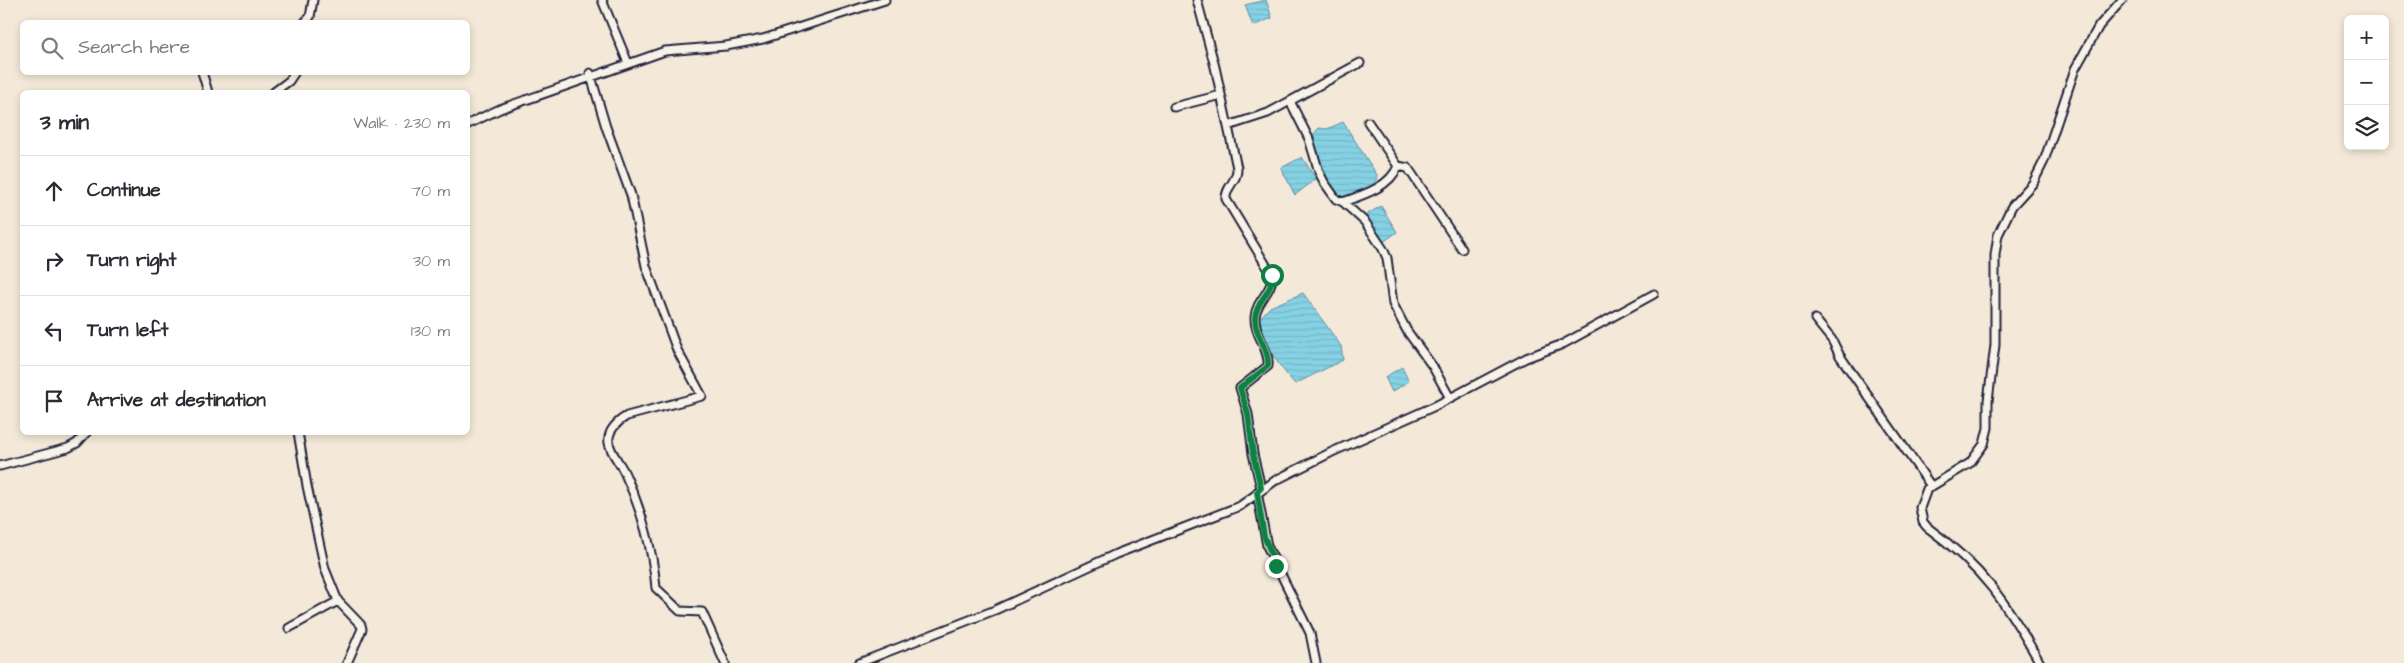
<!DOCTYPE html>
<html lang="en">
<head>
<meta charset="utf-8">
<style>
	:root { --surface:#fff; --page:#f2f2f3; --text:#2b2b33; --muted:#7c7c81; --line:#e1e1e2 }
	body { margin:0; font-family:"Architects Daughter",sans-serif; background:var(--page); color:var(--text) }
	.controls { position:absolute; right:15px; top:15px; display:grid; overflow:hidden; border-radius:8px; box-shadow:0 2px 8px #0003 }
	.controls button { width:45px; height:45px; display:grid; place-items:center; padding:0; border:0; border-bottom:1px solid var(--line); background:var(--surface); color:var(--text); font:25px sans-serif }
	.stop { position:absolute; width:15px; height:15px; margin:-11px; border:4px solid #0b8043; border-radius:50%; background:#fff }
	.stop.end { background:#0b8043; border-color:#fff; box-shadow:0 1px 5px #0008 }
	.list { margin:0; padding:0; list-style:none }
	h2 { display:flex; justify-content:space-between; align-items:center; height:65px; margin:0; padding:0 20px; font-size:21px }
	h2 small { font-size:16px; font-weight:400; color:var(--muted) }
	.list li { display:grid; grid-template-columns:32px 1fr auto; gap:15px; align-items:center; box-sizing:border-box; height:70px; padding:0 20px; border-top:1px solid var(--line) }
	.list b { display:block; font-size:19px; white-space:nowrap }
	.list em { font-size:16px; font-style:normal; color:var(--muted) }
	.icon { flex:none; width:28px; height:28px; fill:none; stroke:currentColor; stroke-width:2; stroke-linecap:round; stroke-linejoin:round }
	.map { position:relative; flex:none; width:2404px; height:663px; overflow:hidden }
	.search { position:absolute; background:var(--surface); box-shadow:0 2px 8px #0003; left:20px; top:20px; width:450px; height:55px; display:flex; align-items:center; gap:12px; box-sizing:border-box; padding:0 18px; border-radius:8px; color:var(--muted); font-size:19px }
	.panel { position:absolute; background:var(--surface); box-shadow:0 2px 8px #0003; left:20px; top:90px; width:450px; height:345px; border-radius:8px }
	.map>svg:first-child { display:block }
</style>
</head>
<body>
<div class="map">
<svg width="2404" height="663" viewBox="0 0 2404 663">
	<defs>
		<pattern id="water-rules" width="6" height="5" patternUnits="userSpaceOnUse" patternTransform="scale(1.25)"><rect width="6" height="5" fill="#85d2e4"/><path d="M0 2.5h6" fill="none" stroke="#73b4c4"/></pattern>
	</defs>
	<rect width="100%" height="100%" fill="#f4e9d8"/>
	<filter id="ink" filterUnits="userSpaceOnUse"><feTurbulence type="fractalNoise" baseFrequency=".02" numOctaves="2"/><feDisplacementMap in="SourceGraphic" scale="10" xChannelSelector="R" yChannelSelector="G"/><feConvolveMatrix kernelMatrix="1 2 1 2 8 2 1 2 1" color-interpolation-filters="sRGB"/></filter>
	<g filter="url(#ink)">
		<path fill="url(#water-rules)" stroke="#5d8ca0" d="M 1266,0 L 1272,18 L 1253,26 L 1245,5 Z
			M 1343,122 L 1377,175 C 1376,191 1353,194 1341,199 L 1322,173 L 1311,137 L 1319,128 L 1327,129 Z
			M 1302,157 L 1316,179 L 1295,195 L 1281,168 Z
			M 1381,206 L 1397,232 L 1382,243 L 1366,215 Z
			M 1303,293 L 1341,346 L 1343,360 L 1295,384 C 1278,365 1263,344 1259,319 L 1270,307 Z
			M 1402,367 L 1409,381 L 1392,392 L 1385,377 Z"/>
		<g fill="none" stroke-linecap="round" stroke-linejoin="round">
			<g stroke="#22223b" stroke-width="11">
				<path id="street" d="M 602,0 L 628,63
					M 1197,0 L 1215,67 L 1237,168 C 1238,181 1225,187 1226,199 L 1272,275 C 1273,292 1256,300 1255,317 C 1254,335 1270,349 1268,366 L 1240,388 L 1248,414 L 1253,454 L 1261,488
					M 305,22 L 310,17 L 313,0
					M 202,72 L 208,92
					M 590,73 L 606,127 L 631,195 L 646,266 L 677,350 L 702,396 L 627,416 C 618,421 607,431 609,443 C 611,454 621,464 625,474 C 641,508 653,550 656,588 L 680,611 L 702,612 L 725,663
					M 274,92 L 289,81 L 295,72
					M 1290,101 L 1309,139 L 1319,172 L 1324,182 L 1336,199 L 1343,202 L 1365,222 L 1383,249 L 1387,258 L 1393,304 L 1407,331 L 1433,367 L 1450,398
					M 1174,107 L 1221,95
					M 1368,122 L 1398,166 L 1408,168 L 1462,249
					M 468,124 L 500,109 L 665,51 L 726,46 L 763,39 L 885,0
					M 1228,126 L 1268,113 L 1360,63
					M 1343,202 C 1363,195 1390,187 1398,166
					M 1815,319 L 1832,340 L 1840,356 L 1931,486
					M 298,432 L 307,486 L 325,569 L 338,601 L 361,625 L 362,629 L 347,663
					M 0,466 L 68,448 L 77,443 L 87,432
					M 1257,492 L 1267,546 L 1310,633 L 1316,663
					M 289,628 L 338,601
					M 859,663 L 995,610 L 1116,554 L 1240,506 L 1276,480 L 1332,452 L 1435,406 L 1526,358 L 1563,344 L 1654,294
					M 2040,663 C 2007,603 1982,567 1927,527 L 1923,522 L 1920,508 L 1927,489 L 1970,463 L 1984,444 L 1988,428 L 1988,401 L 1995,345 L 1995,255 L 1998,235 L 2012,206 L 2033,183 L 2044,161 L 2075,69 L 2099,26 L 2122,0"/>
			</g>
			<use href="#street" stroke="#f7f3e8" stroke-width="7"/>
		</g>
	</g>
	<g fill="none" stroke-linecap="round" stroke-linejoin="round" filter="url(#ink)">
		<path stroke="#0b8043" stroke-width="6" d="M 1272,275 C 1273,293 1257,299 1255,317 C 1254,335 1270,349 1268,366 L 1240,388 L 1248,414 L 1253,454 L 1261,488 L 1257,492 L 1264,536 L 1276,566"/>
	</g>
</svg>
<div class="controls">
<button>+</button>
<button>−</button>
<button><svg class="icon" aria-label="layers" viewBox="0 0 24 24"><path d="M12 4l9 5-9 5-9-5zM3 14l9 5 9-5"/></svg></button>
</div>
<div class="stop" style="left:1272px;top:275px"></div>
<div class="stop end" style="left:1276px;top:566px"></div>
<div class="search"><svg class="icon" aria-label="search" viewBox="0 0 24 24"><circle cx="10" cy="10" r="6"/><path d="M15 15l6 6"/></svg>Search here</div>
<section class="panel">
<h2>3 min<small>Walk · 230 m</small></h2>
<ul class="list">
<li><svg class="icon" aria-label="ahead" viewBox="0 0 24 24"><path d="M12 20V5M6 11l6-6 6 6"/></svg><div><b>Continue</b></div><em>70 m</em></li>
<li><svg class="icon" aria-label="right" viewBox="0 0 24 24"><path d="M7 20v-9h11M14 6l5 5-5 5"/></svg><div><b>Turn right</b></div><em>30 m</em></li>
<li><svg class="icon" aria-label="left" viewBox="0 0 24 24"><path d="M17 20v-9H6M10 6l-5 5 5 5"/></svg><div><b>Turn left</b></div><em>130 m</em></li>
<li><svg class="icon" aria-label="arrive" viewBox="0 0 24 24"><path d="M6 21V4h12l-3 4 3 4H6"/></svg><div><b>Arrive at destination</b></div></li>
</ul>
</section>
</div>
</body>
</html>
